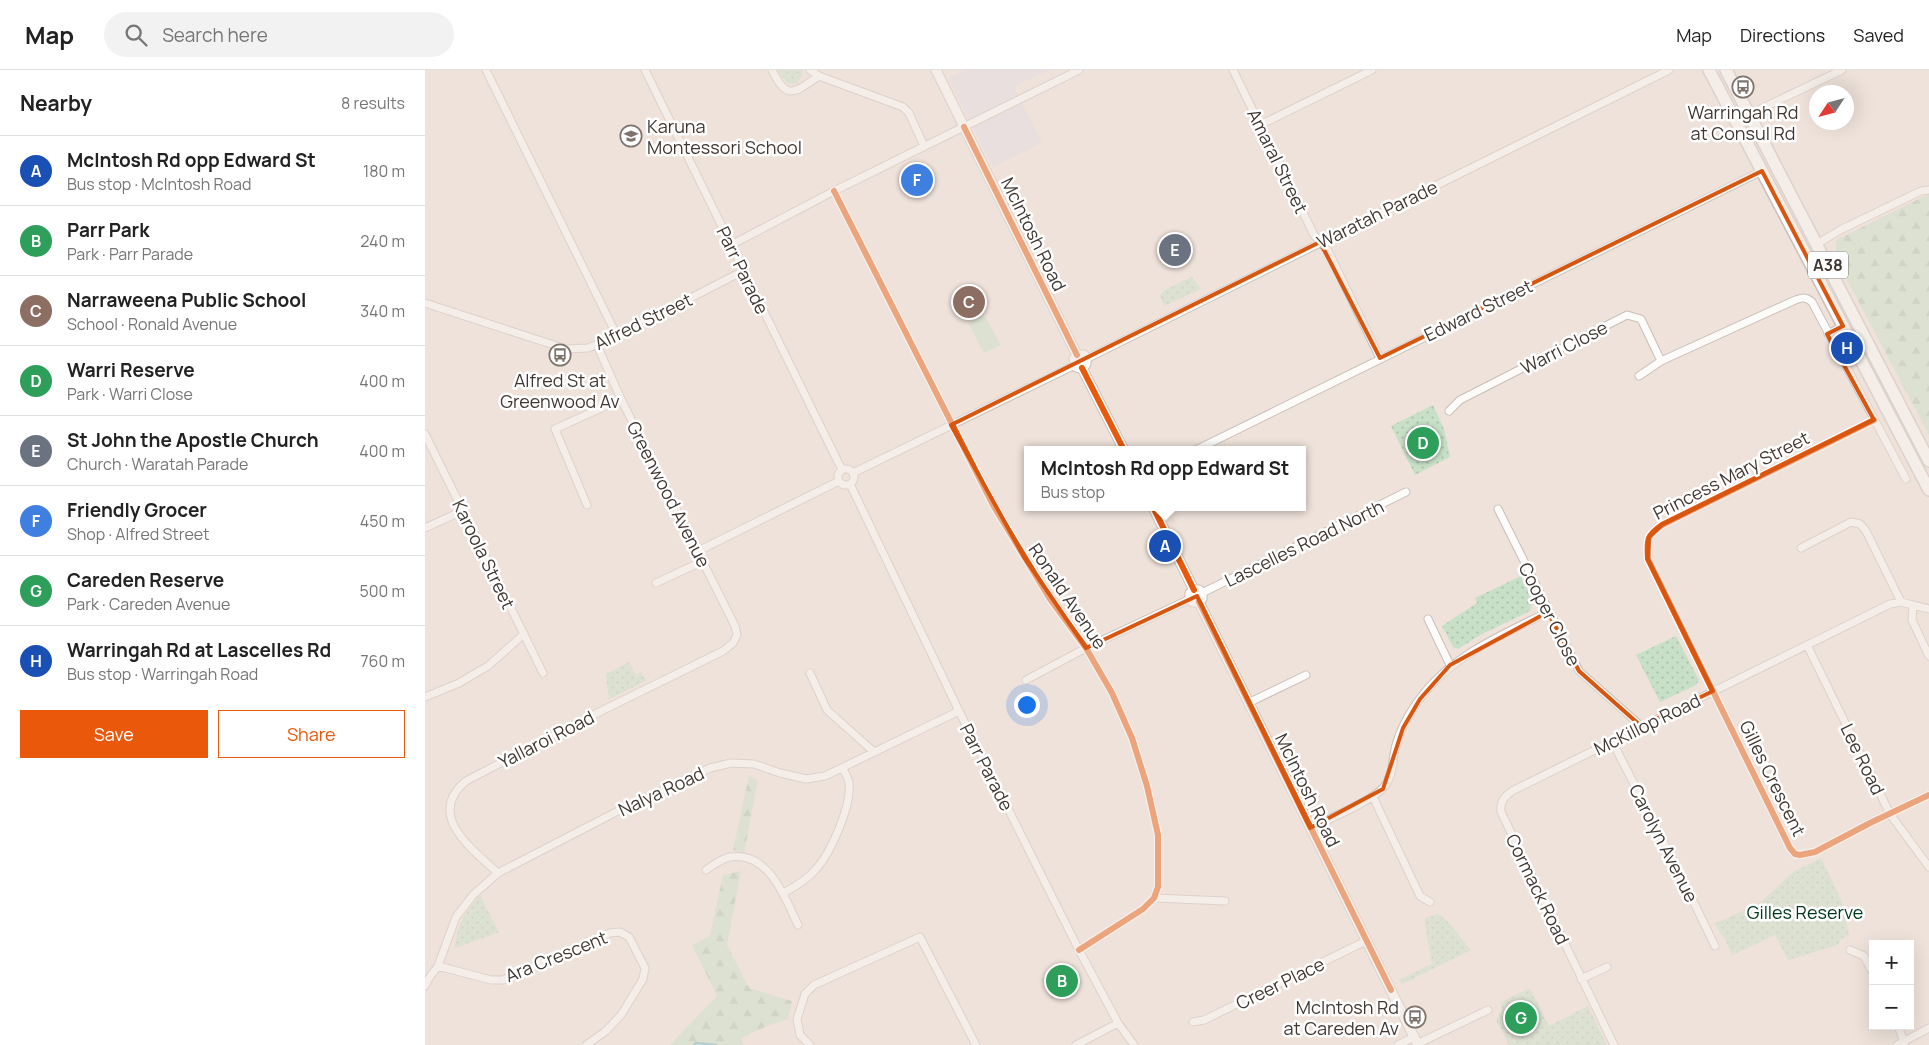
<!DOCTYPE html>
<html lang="en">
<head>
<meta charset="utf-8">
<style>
	:root { --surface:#fff; --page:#f2f2f2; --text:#222; --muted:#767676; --line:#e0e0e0; --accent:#ea580c }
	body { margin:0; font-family:Manrope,sans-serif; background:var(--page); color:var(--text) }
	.controls { position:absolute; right:15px; bottom:15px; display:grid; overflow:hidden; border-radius:0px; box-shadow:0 5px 20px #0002 }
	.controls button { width:45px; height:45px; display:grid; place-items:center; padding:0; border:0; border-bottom:1px solid var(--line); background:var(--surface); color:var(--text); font:25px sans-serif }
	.compass { position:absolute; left:1384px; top:15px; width:45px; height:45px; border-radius:50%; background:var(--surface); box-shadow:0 5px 20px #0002; rotate:234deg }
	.you { position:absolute; left:601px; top:634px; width:18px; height:18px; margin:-12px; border:4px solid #fff; border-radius:50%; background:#1a73e8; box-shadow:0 0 0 8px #1a73e833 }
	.badge { display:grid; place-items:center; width:32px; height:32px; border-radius:50%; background:var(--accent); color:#fff; font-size:16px; font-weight:700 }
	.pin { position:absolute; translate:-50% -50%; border:2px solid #fff; box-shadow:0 1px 5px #0006 }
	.popup { position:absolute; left:599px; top:376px; width:282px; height:65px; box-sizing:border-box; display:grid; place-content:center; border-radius:0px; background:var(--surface); filter:drop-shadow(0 1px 4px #0005); font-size:16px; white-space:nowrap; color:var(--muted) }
	.popup b { font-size:19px; color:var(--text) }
	.popup::after { content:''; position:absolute; left:50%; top:100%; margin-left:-10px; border:10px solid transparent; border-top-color:var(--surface) }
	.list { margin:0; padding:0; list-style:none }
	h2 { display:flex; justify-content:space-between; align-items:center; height:65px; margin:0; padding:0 20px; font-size:21px }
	h2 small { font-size:16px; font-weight:400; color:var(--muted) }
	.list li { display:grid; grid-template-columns:32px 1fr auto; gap:15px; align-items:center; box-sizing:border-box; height:70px; padding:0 20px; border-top:1px solid var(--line) }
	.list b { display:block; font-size:19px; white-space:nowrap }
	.list p { margin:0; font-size:16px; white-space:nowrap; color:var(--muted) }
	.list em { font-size:16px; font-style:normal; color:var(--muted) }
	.actions { display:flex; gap:10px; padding:15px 20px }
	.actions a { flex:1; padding:11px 0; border:1px solid var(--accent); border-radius:0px; text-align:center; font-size:18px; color:var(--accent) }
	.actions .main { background:var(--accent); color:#fff }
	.icon { flex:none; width:28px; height:28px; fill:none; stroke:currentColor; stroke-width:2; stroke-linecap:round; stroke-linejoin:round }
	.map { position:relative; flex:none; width:1504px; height:975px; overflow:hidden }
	header { display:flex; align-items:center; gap:30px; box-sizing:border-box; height:70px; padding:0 25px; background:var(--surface); border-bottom:1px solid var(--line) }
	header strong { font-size:24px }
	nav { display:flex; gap:28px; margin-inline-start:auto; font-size:18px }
	.search { width:350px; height:45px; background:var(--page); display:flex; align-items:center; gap:12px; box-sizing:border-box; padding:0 18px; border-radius:28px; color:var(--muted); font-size:19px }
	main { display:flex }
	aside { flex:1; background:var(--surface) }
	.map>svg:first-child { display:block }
</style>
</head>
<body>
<header>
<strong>Map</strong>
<div class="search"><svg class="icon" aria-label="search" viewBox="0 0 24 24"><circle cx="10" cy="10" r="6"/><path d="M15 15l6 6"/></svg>Search here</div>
<nav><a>Map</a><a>Directions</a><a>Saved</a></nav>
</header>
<main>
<aside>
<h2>Nearby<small>8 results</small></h2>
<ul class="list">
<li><span class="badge" style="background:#1a4fb4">A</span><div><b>McIntosh Rd opp Edward St</b><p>Bus stop · McIntosh Road</p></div><em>180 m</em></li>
<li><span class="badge" style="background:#2e9e5b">B</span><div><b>Parr Park</b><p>Park · Parr Parade</p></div><em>240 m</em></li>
<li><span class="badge" style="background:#8d6e63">C</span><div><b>Narraweena Public School</b><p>School · Ronald Avenue</p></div><em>340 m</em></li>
<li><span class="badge" style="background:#2e9e5b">D</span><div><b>Warri Reserve</b><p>Park · Warri Close</p></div><em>400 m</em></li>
<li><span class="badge" style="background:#6b7280">E</span><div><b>St John the Apostle Church</b><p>Church · Waratah Parade</p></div><em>400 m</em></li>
<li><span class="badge" style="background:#3f7fe0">F</span><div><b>Friendly Grocer</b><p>Shop · Alfred Street</p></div><em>450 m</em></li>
<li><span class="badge" style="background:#2e9e5b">G</span><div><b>Careden Reserve</b><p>Park · Careden Avenue</p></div><em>500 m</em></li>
<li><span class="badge" style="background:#1a4fb4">H</span><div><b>Warringah Rd at Lascelles Rd</b><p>Bus stop · Warringah Road</p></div><em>760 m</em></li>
</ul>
<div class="actions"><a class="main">Save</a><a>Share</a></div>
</aside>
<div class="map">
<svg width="1504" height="975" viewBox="0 0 1504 975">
	<defs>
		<pattern id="green-dots" width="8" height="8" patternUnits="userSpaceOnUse" patternTransform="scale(1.25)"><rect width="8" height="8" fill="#c8e0c7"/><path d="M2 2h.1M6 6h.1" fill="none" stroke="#adc1ab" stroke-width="1.8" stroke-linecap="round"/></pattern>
		<pattern id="forest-firs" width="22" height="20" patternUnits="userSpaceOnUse" patternTransform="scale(1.25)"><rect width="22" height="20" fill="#c8e0c7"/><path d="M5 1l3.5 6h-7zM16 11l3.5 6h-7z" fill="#adc1ab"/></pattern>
	</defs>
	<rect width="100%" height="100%" fill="#eee2da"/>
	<path fill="#e4dce5" d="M 540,0 L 624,0 L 589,17 L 617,73 L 568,97 L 524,8 Z"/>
	<path fill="url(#green-dots)" d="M 353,0 L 377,0 L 378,2 C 372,22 360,14 353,0 Z
		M 767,207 L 776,219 L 739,236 L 735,226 L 739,220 Z
		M 1008,335 L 1019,359 L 1025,387 L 990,405 L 966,356 Z
		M 1096,506 L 1108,531 L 1105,541 L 1057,564 L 1033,579 L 1028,577 L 1017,556 L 1052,533 L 1050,528 Z
		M 1251,566 L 1274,610 L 1271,615 L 1235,632 L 1211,585 Z
		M 204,592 L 211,605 L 216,602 L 221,611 L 184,629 L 181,604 Z
		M 1396,788 L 1417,832 L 1424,865 L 1416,869 L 1413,875 L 1363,890 L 1350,865 L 1307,885 L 1300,869 L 1289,854 L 1335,833 L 1368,802 Z
		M 55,825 L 74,862 L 30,878 C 32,854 40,842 55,825 Z
		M 1013,844 L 1022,851 L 1046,880 L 977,914 L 974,910 L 1007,894 L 1000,856 L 1000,848 Z
		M 648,894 L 658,914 L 626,929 L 616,909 Z
		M 1105,918 L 1124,956 L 1163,936 L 1182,975 L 1084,975 L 1071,950 L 1077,940 L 1076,932 Z"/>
	<path fill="url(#forest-firs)" d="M 1504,124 L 1504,365 L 1411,189 L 1411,170 Z
		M 324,706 L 333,710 L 319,783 L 308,780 Z
		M 316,801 L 302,875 L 324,918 L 367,931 L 363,949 L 342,956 L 316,968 L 319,975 L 245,975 L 292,926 L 267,875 L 285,866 L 298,805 Z"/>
	<path fill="#c8e0c7" d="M 559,245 L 576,275 L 559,283 L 543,253 Z"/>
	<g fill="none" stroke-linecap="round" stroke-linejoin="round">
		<path stroke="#6fb9c2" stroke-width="2.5" d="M 269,975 L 271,973 L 291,975"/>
		<g stroke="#c8bfb8" stroke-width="9">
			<path id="minor" d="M 61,0 L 192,266
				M 220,0 L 417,400
				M 347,0 C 362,31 369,23 394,6 L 478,37 L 484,43 L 499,76
				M 385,0 L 394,6
				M 808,0 L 889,165 L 903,181 L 955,288
				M 1325,44 L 1417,0
				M 835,55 L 947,0
				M 409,121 L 568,435 L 625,529 L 661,578 L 687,623 L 707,668 L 722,716 L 733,765 L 733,817 L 729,828 L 718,839 L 654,880
				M 1392,174 L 1415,160 L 1496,121 L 1504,120
				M 306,175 L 409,121 L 654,0
				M 0,233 L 141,279 L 163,278 L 192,266 L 318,201
				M 1403,264 L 1418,256
				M 661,289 L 1244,0
				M 1214,306 L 1236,291 L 1368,231 C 1375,228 1380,226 1387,232 L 1481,409
				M 1024,341 L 1035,330 L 1202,245 L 1216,249 L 1236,291
				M 1449,350 L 1237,455 C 1221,466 1222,470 1223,489 L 1365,778 L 1370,784 L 1375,785 L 1390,782 L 1445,753 L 1504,725
				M 0,364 L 118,603
				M 771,380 L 1337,101
				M413 407a8 8 0 1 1 16 0a8 8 0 1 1-16 0Z
				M 428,403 L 650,295
				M 425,414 L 534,641 L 654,880 L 693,953 L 709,975
				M 162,435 L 130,359 L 196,329
				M 1073,439 L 1154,601 L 1216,656
				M 0,458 L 37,441
				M 1376,478 L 1426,452 L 1435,454 L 1441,461 L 1476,532
				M 273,481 L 414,411
				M 231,513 L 278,491
				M 777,523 L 981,422
				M 1488,536 L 1487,550 L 1504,586
				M 1003,549 L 1025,595
				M 1382,575 L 1465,744 L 1504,797
				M 385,603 L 402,640 L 449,682
				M 601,610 L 661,578 L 765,529
				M 0,627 L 34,613 L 63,596 L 99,564
				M 823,633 L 881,605
				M 1187,671 L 1255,804 L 1290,876
				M 948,727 L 995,826 L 1005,832
				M 885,758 C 902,750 947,731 958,718 C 969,706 967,689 971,675 C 976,657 988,637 1000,622 C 1032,583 1079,564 1123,542
				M 281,800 C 288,795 296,789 305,787 C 344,781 360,828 373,855
				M 73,803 C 47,779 0,745 41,711 L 146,656 L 298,581 L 308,573 L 312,565 L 310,556 L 196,329 L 172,275
				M 358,823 C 370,817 383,809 392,798 C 406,782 427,735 424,713 C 423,708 420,703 418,699
				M 729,828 L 800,831
				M 1425,880 L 1439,886 L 1448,903
				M 13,896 L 66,910 L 78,910 L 185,863 L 195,862 L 204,867 L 220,898 L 218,909 L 196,945 L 181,961 L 161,975
				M 1156,909 L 1182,897
				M 0,916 L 4,908 L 13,896 L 31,847 L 48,825 L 73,803 L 193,741 L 285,698 L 306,693 L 329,694 L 355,703 L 381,709 L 400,706 L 534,641
				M 768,952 L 779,950 L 941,871
				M 1473,956 L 1480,975
				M 992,974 L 1063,940
				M 385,975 L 375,965 L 372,949 L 380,924 L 389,915 L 495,867 L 551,975
				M 651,975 L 693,953
				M 973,975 L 989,967
				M 1189,975 L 1076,742 C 1075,731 1079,727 1087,721 L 1465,534 L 1476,532 L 1504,539
				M 1472,975 L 1504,958"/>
		</g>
		<g stroke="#c8bfb8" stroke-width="11">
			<path id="tertiary" d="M 511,0 L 652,285
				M 652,285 L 659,285 L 661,289 L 661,294 L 657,298
				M 652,285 L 649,289 L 651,297 L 657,298
				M 657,298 L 699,380
				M 728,437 L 769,520
				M 769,520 L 765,523 L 765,529 L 768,532 L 774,532
				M 769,520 L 774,520 L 777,523 L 777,529 L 774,532
				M 774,532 L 993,975"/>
		</g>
		<g stroke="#c8bfb8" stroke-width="14">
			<path id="trunk" d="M 1284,0 L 1504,420
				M 1301,0 L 1504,391"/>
		</g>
		<use href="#minor" stroke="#fcfbf9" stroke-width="7"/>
		<use href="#tertiary" stroke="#fcfbf9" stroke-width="9"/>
		<use href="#trunk" stroke="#fcfbf9" stroke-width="11"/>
		<g stroke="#fff" stroke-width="9">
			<path id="cycleway" d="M 539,57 L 652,285
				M 409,121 L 568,435 L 625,529 L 661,578 L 687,623 L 707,668 L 722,716 L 733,765 L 733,817 L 729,828 L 718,839 L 654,880
				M 657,298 L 699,380
				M 1449,350 L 1237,455 C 1221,466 1222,470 1223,489 L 1365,778 L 1370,784 L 1375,785 L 1390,782 L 1445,753 L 1504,725
				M 728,437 L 769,520
				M 774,532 L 966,920"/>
		</g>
		<use href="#cycleway" stroke="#e8590c" stroke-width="6"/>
	</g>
	<path d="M0 0H1504V975H0ZM 1337,101 L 1418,256 L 1402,264 L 1449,350 L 1237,455 L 1224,467 L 1223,489 L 1288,621 L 1216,656 L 1154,601 L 1123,542 L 1025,595 L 995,629 L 978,658 L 958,719 L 885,758 L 772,526 L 661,578 L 599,487 L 526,355 L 895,172 L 955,288 Z" fill="#eee2da" fill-opacity=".55" fill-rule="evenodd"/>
	<path fill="none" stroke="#d75610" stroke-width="4" stroke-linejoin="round" d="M 1337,101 L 1418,256 L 1402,264 L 1449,350 L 1237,455 L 1224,467 L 1223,489 L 1288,621 L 1216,656 L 1154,601 L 1123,542 L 1025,595 L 995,629 L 978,658 L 958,719 L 885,758 L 772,526 L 661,578 L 599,487 L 526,355 L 895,172 L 955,288 Z"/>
	<defs>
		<g id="bus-ring" transform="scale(1.125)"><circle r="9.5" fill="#fff" stroke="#7e746d" stroke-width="1.5"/><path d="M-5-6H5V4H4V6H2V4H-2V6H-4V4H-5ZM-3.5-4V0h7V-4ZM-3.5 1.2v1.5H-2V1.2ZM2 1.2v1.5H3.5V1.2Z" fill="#7e746d"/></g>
		<g id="school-ring" transform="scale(1.125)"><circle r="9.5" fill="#fff" stroke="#7e746d" stroke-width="1.5"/><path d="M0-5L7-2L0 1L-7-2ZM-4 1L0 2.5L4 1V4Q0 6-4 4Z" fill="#7e746d"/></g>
	</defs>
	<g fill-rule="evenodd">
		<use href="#bus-ring" x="1318" y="17"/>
		<use href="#school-ring" x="206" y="66"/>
		<use href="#bus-ring" x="135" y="285"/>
		<use href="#bus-ring" x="990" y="947"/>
	</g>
	<g text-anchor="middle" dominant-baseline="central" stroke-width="5" stroke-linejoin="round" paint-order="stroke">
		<rect fill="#fff" stroke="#7a7470" stroke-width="1" x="1383" y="181.5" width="40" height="27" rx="4"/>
		<g font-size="16" font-weight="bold" fill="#413833">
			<text x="1403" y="195">A38</text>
		</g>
		<g font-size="18" fill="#413833" stroke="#fff">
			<text x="1318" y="42">Warringah Rd<tspan x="1318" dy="21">at Consul Rd</tspan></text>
			<text x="222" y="56" text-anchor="start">Karuna<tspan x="222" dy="21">Montessori School</tspan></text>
			<text x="135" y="310">Alfred St at<tspan x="135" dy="21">Greenwood Av</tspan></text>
			<text x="974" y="937" text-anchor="end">McIntosh Rd<tspan x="974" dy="21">at Careden Av</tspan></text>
		</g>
		<g font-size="18" fill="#413833" stroke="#fff">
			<text transform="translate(853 91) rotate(64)">Amaral Street</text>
			<text transform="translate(952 144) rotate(-26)">Waratah Parade</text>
			<text transform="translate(609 164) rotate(64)">McIntosh Road</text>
			<text transform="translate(318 200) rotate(64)">Parr Parade</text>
			<text transform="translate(1053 240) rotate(-26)">Edward Street</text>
			<text transform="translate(218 251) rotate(-26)">Alfred Street</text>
			<text transform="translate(1139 277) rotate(-27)">Warri Close</text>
			<text transform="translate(1306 405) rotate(-27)">Princess Mary Street</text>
			<text transform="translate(244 424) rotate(63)">Greenwood Avenue</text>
			<text transform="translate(879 473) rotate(-26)">Lascelles Road North</text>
			<text transform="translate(59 484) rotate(64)">Karoola Street</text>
			<text transform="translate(643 526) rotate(56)">Ronald Avenue</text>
			<text transform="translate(1125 544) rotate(63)">Cooper Close</text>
			<text transform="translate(1222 654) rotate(-26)">McKillop Road</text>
			<text transform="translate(121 669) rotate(-27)">Yallaroi Road</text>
			<text transform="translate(1438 689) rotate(64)">Lee Road</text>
			<text transform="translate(562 697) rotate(63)">Parr Parade</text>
			<text transform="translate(1348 708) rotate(64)">Gilles Crescent</text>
			<text transform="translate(883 720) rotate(64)">McIntosh Road</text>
			<text transform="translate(236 721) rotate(-25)">Nalya Road</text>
			<text transform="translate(1239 773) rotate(63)">Carolyn Avenue</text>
			<text transform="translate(1113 819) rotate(64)">Cormack Road</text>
			<text transform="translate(131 886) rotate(-22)">Ara Crescent</text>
			<text transform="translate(855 913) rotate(-26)">Creer Place</text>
		</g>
		<g font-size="18" fill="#00391b" stroke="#fff">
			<text x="1380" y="842">Gilles Reserve</text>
		</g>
	</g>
</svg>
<div class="controls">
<button>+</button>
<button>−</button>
</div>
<svg class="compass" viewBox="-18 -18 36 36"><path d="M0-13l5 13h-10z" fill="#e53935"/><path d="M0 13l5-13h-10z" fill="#767676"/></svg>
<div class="you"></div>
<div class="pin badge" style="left:740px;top:476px;background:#1a4fb4">A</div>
<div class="popup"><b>McIntosh Rd opp Edward St</b>Bus stop</div>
<div class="pin badge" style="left:637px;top:911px;background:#2e9e5b">B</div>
<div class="pin badge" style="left:544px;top:232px;background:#8d6e63">C</div>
<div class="pin badge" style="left:998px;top:373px;background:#2e9e5b">D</div>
<div class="pin badge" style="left:750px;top:180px;background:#6b7280">E</div>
<div class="pin badge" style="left:492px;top:110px;background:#3f7fe0">F</div>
<div class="pin badge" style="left:1096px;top:948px;background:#2e9e5b">G</div>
<div class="pin badge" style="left:1422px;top:278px;background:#1a4fb4">H</div>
</div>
</main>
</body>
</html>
